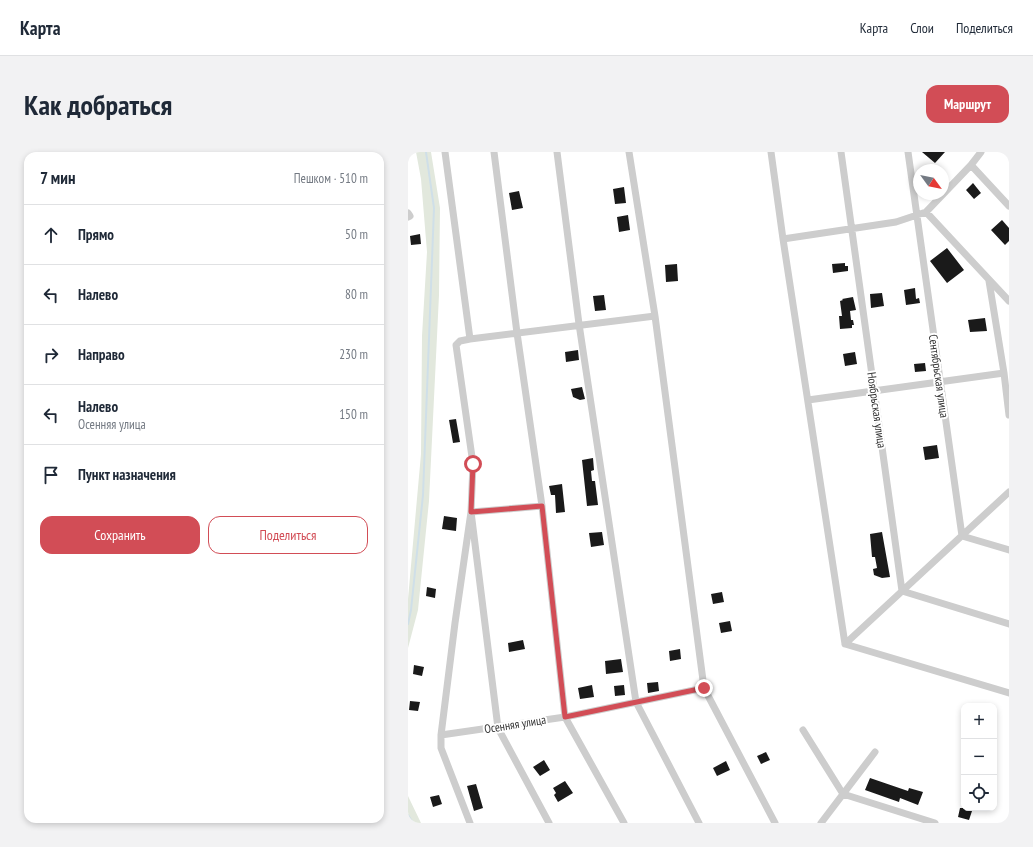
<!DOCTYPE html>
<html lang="ru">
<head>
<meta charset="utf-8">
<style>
	:root { --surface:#fff; --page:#f2f2f3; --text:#1f2937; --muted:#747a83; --line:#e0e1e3; --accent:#d24d56 }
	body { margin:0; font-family:"PT Sans Narrow",sans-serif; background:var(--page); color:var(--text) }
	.controls { position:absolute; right:12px; bottom:12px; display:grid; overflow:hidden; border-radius:8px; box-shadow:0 2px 6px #0003 }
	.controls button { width:36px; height:36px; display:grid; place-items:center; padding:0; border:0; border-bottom:1px solid var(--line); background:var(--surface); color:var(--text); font:20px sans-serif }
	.compass { position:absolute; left:505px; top:12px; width:36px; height:36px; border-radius:50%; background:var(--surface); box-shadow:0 2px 6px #0003; rotate:123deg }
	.stop { position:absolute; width:12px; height:12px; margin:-9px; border:3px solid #d24d56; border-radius:50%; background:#fff }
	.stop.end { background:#d24d56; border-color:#fff; box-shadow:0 1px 4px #0008 }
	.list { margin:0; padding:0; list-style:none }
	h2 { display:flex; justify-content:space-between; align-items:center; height:52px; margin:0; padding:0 16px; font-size:17px }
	h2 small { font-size:13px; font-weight:400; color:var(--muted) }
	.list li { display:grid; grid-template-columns:26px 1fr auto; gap:12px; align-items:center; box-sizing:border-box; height:60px; padding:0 16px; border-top:1px solid var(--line) }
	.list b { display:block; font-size:15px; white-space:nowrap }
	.list p { margin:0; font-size:13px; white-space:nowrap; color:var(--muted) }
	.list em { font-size:13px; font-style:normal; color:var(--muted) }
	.actions { display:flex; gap:8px; padding:12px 16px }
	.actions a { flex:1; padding:9px 0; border:1px solid var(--accent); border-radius:12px; text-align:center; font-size:14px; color:var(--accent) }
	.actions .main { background:var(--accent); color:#fff }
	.icon { flex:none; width:22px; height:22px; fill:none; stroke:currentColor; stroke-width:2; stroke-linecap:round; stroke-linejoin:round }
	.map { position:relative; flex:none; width:601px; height:671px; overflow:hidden; border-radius:12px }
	header { display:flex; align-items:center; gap:24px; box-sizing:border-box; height:56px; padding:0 20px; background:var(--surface); border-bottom:1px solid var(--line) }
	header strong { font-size:19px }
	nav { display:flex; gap:22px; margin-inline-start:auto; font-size:14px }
	.intro { display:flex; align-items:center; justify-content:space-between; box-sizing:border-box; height:96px; padding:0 24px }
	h1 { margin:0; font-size:28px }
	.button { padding:10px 18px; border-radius:12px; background:var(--accent); color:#fff; font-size:14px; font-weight:700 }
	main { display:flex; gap:24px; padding:0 24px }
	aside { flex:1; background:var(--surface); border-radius:12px; box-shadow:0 2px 6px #0003 }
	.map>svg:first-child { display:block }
</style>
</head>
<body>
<header>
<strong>Карта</strong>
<nav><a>Карта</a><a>Слои</a><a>Поделиться</a></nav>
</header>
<div class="intro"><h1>Как добраться</h1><a class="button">Маршрут</a></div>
<main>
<aside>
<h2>7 мин<small>Пешком · 510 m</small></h2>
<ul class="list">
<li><svg class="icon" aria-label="ahead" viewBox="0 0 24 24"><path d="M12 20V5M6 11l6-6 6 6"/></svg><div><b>Прямо</b></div><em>50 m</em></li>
<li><svg class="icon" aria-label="left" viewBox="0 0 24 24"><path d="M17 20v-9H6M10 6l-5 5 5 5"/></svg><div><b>Налево</b></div><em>80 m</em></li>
<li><svg class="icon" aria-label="right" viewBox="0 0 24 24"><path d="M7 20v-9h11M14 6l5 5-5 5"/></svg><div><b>Направо</b></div><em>230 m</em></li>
<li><svg class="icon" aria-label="left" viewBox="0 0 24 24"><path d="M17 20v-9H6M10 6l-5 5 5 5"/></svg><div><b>Налево</b><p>Осенняя улица</p></div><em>150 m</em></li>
<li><svg class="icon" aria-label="arrive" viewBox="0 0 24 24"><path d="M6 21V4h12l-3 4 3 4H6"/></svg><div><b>Пункт назначения</b></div></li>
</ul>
<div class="actions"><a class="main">Сохранить</a><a>Поделиться</a></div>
</aside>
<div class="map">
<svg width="601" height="671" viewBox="0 0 601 671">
	<rect width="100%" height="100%" fill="#fff"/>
	<path fill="#e2e8dd" d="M 8,0 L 23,0 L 32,56 L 31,143 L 21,349 L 10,458 L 0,496 L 0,447 L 13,302 L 14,184 L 19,100 L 13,27 Z
		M 0,644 L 13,671 L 0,671 Z"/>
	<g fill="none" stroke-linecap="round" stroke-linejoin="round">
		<path stroke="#cfdfe8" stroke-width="2" d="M 0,472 L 3,458 L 15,343 L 26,56 L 18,0
			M 0,663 L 5,671"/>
	</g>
	<path fill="#1a1a1a" d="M 514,0 L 537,0 L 527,11 Z
		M 565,31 L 573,41 L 566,47 L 558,38 Z
		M 216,35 L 218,51 L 207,52 L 205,37 Z
		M 111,39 L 115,56 L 104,58 L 101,41 Z
		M 220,63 L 222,78 L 211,80 L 209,65 Z
		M 594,68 L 601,76 L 601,89 L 597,93 L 583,78 Z
		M 12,82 L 13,92 L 3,93 L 2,84 Z
		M 539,96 L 556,118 L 539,131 L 522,109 Z
		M 437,111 L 437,114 L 440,114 L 440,119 L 425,121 L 424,112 Z
		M 269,112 L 270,129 L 258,130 L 257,113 Z
		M 507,136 L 508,147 L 511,146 L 512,151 L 498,153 L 496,138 Z
		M 474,141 L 476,154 L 463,156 L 462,142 Z
		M 196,143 L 198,158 L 187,159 L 185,144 Z
		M 445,145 L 448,158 L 442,159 L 443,168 L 445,168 L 446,173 L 444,173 L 444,176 L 432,177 L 431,164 L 434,164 L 432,149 L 435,148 L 434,147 Z
		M 577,166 L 579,179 L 562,180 L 560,168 Z
		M 170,198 L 171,208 L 158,210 L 157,200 Z
		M 447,200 L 449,212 L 437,214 L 435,202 Z
		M 517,211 L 518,219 L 507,220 L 506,212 Z
		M 174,235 L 177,247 L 172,248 L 165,245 L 163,237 Z
		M 48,267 L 52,290 L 45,291 L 41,268 Z
		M 529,293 L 531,306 L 517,308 L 515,295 Z
		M 185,306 L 186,318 L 183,319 L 184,329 L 187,329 L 190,353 L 179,354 L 174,308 Z
		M 154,332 L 157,360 L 148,361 L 147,343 L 143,343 L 141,334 Z
		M 36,364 L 49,366 L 48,379 L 34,377 Z
		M 194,380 L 196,393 L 183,395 L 181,381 Z
		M 474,380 L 482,425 L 474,426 L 466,423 L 465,417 L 469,416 L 467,405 L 464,405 L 462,382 Z
		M 19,435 L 28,437 L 27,446 L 18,444 Z
		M 314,440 L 316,450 L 305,452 L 303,442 Z
		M 322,469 L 324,479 L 313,481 L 311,471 Z
		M 115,488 L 117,497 L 101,500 L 100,491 Z
		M 272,497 L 273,507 L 262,509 L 261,499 Z
		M 213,507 L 215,520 L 198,522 L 197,509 Z
		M 6,513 L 16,515 L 14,524 L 5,522 Z
		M 250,530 L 251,539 L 240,541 L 239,531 Z
		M 184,533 L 186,545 L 172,547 L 170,536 Z
		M 216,533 L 217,543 L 207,544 L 206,534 Z
		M 2,549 L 12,550 L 10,559 L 1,558 Z
		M 358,600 L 362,608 L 353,612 L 349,604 Z
		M 136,608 L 142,618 L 132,624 L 125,615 Z
		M 318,609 L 322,618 L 309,624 L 305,616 Z
		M 462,626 L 500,639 L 501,636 L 515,640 L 510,653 L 492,646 L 491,650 L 457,638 Z
		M 157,629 L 165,641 L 150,650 L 146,643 L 148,641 L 145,636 Z
		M 68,632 L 75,656 L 66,659 L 59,634 Z
		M 31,643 L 34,652 L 25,655 L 22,645 Z
		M 552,656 L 565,656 L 561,668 L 550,665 Z"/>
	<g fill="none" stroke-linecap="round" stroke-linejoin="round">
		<path stroke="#cdcdcd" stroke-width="7" d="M 37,0 L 62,187
			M 86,0 L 109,181 L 134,354 L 157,565 L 216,671
			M 149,0 L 171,172 L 228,550 L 291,671
			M 221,0 L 247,164 L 296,536 L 367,671
			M 363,0 L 375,87
			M 433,0 L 494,439 L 601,472
			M 500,0 L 554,384 L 601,398
			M 573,0 L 563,13 L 601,54
			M 563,13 L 518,60 L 488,70 L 375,87 L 437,492 L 601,340
			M 518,60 L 601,149
			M 0,61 L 2,64 L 0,65
			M 581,129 L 596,221
			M 400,248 L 596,221 L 601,263
			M 437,492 L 601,541
			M 395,578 L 435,642 L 527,671
			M 33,583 L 47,471 L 63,360 L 134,354
			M 62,671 L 33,596 L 33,583 L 157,565 L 296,536
			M 141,671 L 90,576 L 63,360 L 65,312 L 48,193 L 52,189 L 62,187 L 247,164
			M 413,671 L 467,600"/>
	</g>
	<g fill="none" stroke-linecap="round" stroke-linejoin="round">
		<path stroke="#d24d56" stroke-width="5" d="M 65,312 L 63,360 L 134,354 L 157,565 L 296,536"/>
	</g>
	<g text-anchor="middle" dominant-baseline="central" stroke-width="4" stroke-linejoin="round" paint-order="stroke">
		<g font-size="12" fill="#333" stroke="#fff">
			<text transform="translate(531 224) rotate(82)">Сентябрьская улица</text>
			<text transform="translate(469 258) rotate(82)">Ноябрьская улица</text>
			<text transform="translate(107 572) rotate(-9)">Осенняя улица</text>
		</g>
	</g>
</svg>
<div class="controls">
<button>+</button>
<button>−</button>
<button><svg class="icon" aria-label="locate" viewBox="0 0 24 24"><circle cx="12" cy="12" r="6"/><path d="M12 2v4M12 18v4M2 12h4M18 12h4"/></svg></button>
</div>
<svg class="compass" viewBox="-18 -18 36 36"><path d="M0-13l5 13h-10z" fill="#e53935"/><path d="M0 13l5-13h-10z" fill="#747a83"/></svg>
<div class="stop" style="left:65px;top:312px"></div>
<div class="stop end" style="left:296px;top:536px"></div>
</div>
</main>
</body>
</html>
